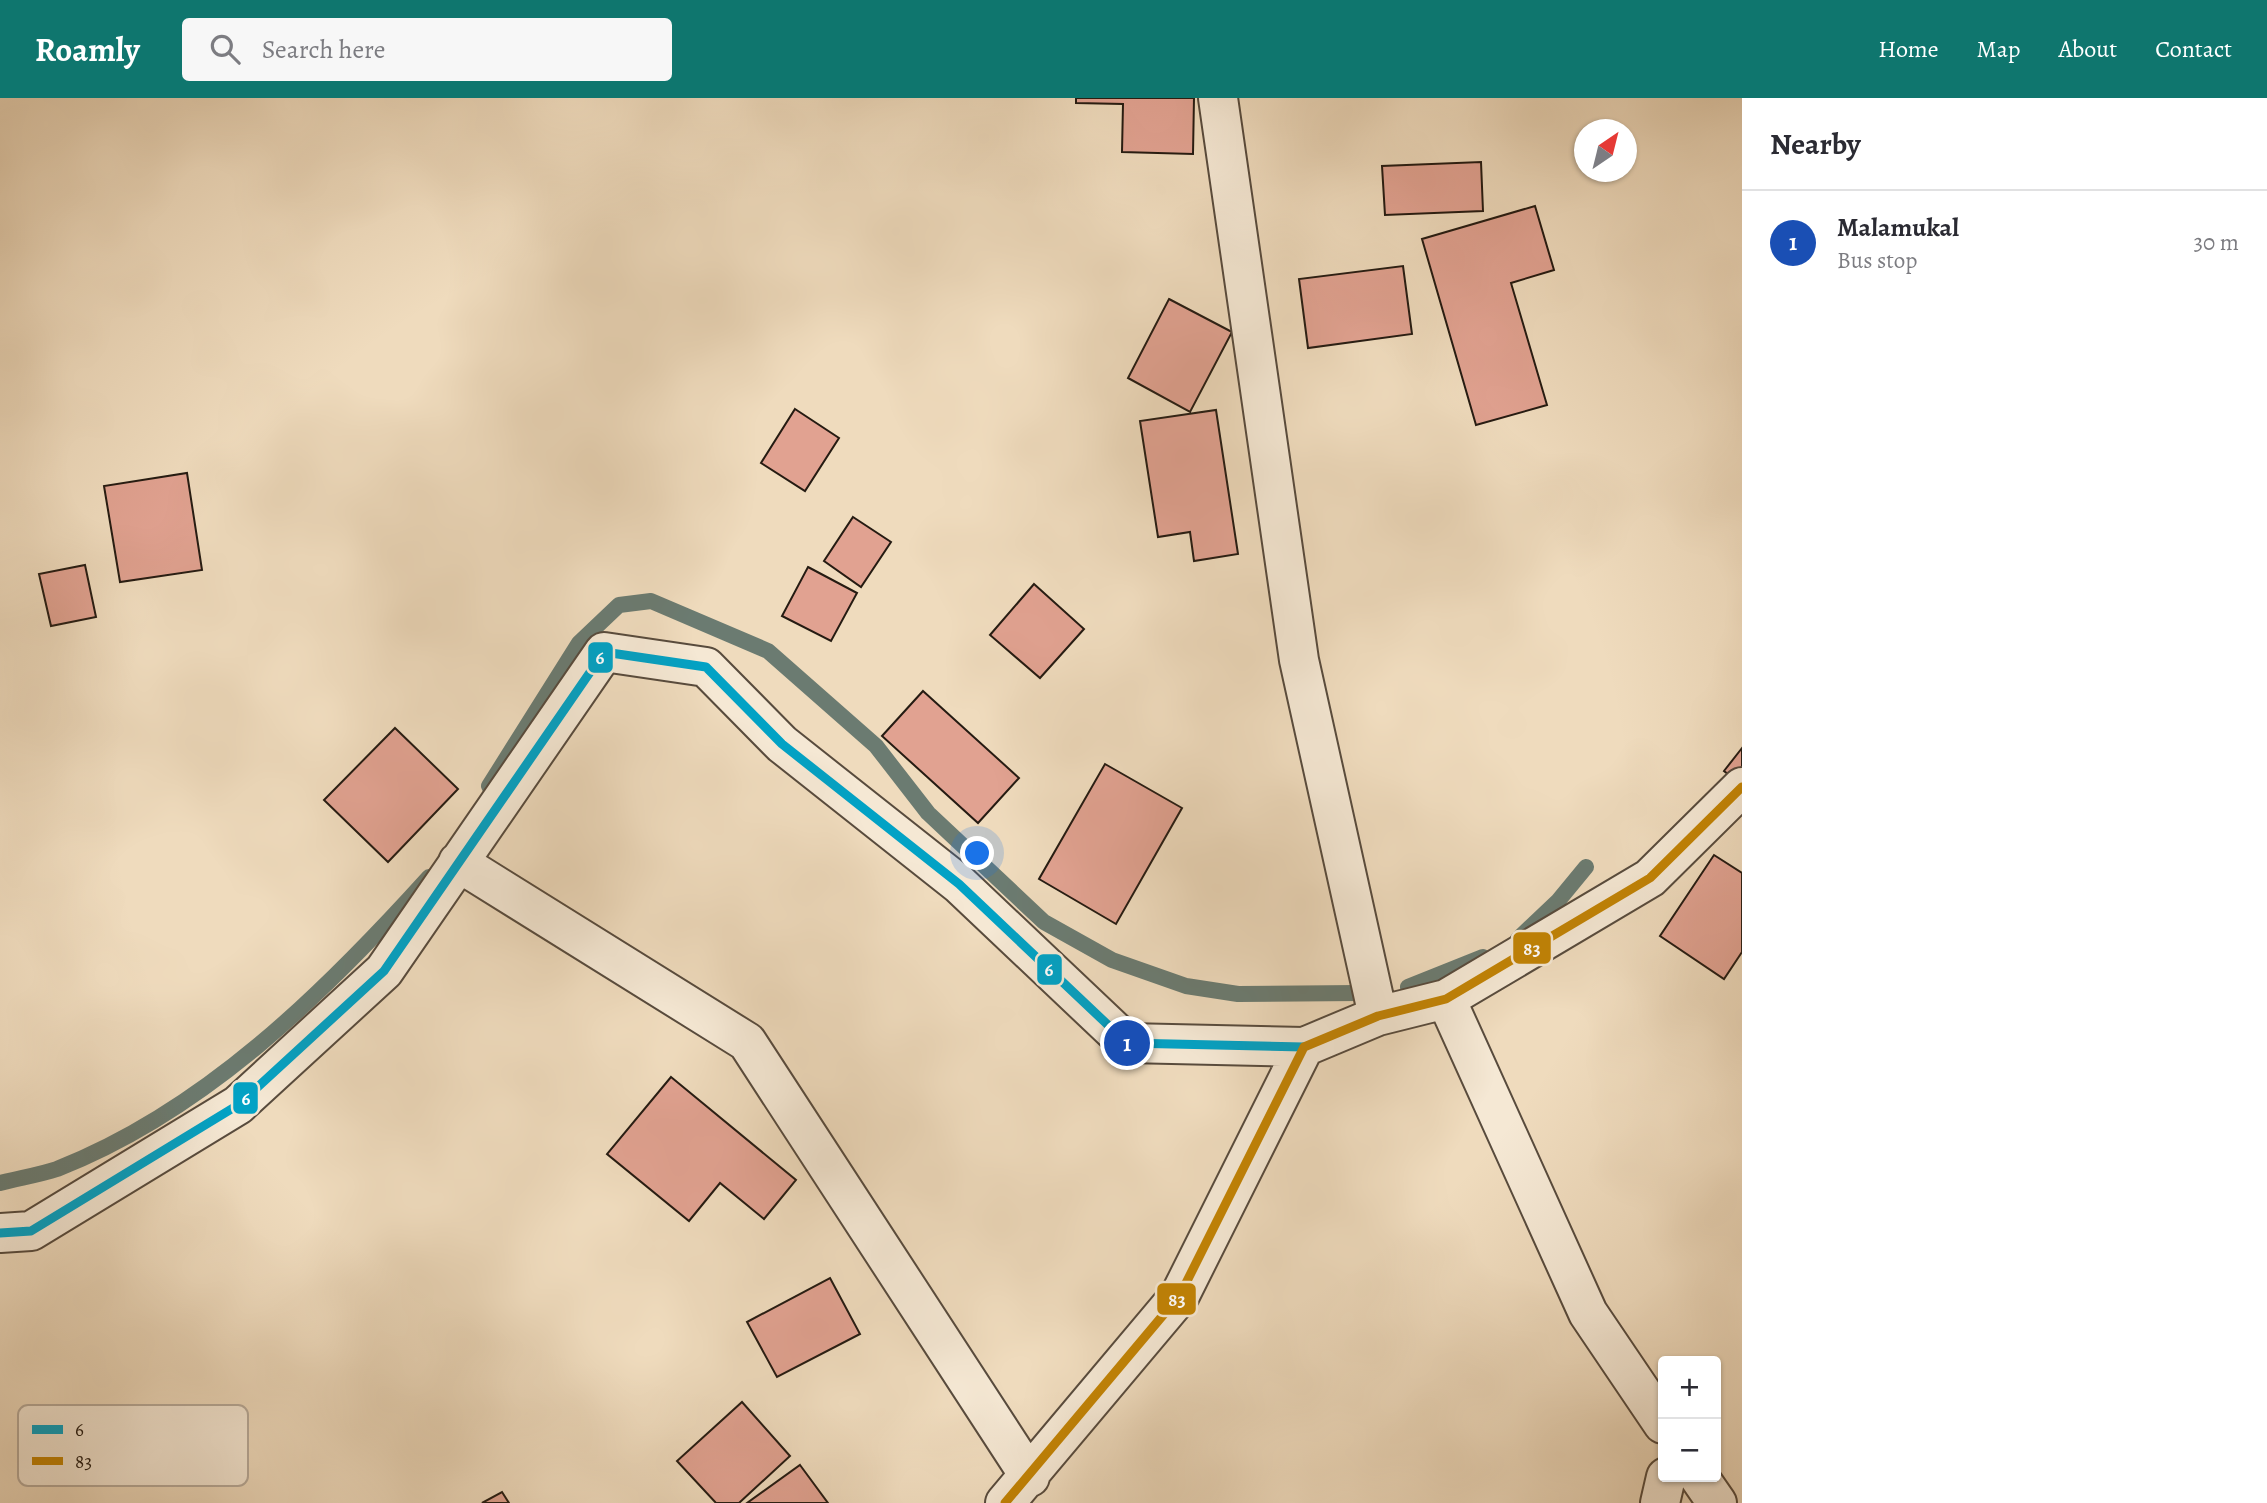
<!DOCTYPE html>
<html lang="en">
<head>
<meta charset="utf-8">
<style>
	:root { --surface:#fff; --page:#f7f7f7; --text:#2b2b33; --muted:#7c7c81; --line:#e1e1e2; --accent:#0f766e }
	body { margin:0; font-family:Alegreya,serif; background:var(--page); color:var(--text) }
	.controls { position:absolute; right:21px; bottom:21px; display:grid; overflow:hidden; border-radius:7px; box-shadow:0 2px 5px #0004 }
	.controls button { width:63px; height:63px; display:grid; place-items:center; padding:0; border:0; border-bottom:2px solid var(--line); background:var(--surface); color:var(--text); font:35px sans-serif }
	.compass { position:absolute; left:1574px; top:21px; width:63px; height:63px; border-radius:50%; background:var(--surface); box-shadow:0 2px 5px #0004; rotate:35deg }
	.you { position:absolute; left:978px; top:756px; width:24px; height:24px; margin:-18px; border:5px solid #fff; border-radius:50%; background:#1a73e8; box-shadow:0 0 0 10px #1a73e833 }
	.badge { display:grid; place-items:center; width:46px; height:46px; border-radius:50%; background:var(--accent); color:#fff; font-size:23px; font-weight:700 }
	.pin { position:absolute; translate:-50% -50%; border:4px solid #fff; box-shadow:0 2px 7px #0006 }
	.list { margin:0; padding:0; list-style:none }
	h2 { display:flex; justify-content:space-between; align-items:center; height:91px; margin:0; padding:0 28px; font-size:30px }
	h2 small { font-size:23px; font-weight:400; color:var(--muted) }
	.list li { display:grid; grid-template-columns:46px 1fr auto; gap:21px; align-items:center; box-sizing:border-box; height:105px; padding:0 28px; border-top:2px solid var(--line) }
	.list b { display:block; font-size:26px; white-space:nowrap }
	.list p { margin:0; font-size:23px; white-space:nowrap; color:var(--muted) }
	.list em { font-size:23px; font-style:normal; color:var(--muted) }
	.icon { flex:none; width:38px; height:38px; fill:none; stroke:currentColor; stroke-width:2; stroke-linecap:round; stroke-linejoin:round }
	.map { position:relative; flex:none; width:1742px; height:1405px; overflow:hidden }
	header { display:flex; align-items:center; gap:42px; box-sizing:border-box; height:98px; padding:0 35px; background:var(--accent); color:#fff }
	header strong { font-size:33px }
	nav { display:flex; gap:38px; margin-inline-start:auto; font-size:24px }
	.search { width:490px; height:63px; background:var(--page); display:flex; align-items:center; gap:18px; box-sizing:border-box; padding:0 24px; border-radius:7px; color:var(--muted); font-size:26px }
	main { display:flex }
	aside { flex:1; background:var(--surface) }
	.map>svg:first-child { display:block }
</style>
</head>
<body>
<header>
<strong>Roamly</strong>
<div class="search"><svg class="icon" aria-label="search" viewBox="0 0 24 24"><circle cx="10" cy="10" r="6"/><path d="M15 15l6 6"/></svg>Search here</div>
<nav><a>Home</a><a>Map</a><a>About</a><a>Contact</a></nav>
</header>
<main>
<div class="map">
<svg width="1742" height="1405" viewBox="0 0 1742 1405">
	<rect width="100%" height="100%" fill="#efdbbd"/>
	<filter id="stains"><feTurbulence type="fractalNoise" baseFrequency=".00286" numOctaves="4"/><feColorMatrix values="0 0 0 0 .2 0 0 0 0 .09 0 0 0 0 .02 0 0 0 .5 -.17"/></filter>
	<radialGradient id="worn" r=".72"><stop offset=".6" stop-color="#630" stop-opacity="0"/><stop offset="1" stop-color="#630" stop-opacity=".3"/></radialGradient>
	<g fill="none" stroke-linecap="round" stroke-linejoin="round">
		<path stroke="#6b7b71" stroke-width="16" d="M 489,688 L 579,545 L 619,507 L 651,503 L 768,553 L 876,648 L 928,715 L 1044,824 L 1112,862 L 1186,888 L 1238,896 L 1358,895
			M 1518,841 L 1558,803 L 1586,769
			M 1408,889 L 1483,859
			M 0,1085 C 19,1080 39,1077 57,1071 C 205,1013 324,895 429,779"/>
	</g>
	<path fill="#e1a291" stroke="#251b12" stroke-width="2" d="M 1076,0 L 1194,0 L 1193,56 L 1122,54 L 1123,6 L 1076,5 Z
		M 1481,64 L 1483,113 L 1385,117 L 1382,68 Z
		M 1535,108 L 1554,172 L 1511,185 L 1547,307 L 1476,327 L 1422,141 Z
		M 1403,168 L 1412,236 L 1308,250 L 1299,181 Z
		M 1169,201 L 1232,234 L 1190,314 L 1128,280 Z
		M 795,311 L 839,340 L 805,393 L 761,365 Z
		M 1216,312 L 1238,456 L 1194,463 L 1190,434 L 1158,439 L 1140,323 Z
		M 187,375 L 202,472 L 120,484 L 104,388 Z
		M 853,419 L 891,444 L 861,489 L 824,463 Z
		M 85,467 L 96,519 L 51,528 L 39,476 Z
		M 808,469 L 857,495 L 831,543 L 782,518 Z
		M 1034,486 L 1084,531 L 1040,580 L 990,537 Z
		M 923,593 L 1019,680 L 978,725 L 882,638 Z
		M 395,630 L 458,691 L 388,764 L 324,702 Z
		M 1742,650 L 1742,687 L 1724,673 Z
		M 1105,666 L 1182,710 L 1116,826 L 1039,781 Z
		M 1714,757 L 1742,775 L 1742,854 L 1724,881 L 1660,838 Z
		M 671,979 L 796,1082 L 764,1121 L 720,1085 L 689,1123 L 607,1056 Z
		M 830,1180 L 860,1236 L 777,1279 L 747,1224 Z
		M 742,1304 L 790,1358 L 739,1405 L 716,1405 L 677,1363 Z
		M 800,1367 L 828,1405 L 747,1405 Z
		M 502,1394 L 509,1405 L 482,1405 Z"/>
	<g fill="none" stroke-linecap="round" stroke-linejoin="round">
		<g stroke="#584b3d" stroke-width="42">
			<path id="minor" d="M 1218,0 L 1299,562 L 1378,918
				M 458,764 L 747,944 L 1030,1379
				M 1446,901 L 1588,1215 L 1663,1326
				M 0,1135 L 31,1133 L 238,1007 L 384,873 L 604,554 L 706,569 L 782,646 L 959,786 L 1127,945 L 1304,949
				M 1699,1379 L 1717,1405
				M 1005,1405 L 1180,1197 L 1304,949 L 1378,918 L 1446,901 L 1650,780 L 1742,689
				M 1660,1405 L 1666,1379"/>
		</g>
		<use href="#minor" stroke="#f5e8d4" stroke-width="38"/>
		<g stroke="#f5e8d4" stroke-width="14">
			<path id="bus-1" d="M 0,1135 L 31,1133 L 238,1007 L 384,873 L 604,554 L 706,569 L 782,646 L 959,786 L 1127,945 L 1304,949"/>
		</g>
		<g stroke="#f5e8d4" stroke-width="14">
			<path id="bus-2" d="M 1005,1405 L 1180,1197 L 1304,949 L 1378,918 L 1446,901 L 1650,780 L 1742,689"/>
		</g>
		<use href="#bus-1" stroke="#02a2c5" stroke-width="9"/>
		<use href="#bus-2" stroke="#c28304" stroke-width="9"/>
	</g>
	<rect x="18" y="1307" width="230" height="81" rx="10" fill="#f5e8d4" stroke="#b7aa9a" stroke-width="2"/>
	<rect x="32" y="1327" width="31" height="9" fill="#02a2c5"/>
	<rect x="32" y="1359" width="31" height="8" fill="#c28304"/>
	<g font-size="19" fill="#251b12">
		<text x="75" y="1338">6</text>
		<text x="75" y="1370">83</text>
	</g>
	<g stroke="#f5e8d4" stroke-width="2.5">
		<rect x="587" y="543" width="27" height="33" rx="7" fill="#02a2c5"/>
		<rect x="1512" y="833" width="40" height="34" rx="7" fill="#c28304"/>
		<rect x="1036" y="855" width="27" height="33" rx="7" fill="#02a2c5"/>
		<rect x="232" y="983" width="27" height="34" rx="7" fill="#02a2c5"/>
		<rect x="1156" y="1184" width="41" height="34" rx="7" fill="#c28304"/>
	</g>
	<g font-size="19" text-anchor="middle" font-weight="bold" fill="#fff">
		<text x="600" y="566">6</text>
		<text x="1532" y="857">83</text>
		<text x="1049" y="878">6</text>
		<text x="246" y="1007">6</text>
		<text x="1177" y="1208">83</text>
	</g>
	<rect width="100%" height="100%" filter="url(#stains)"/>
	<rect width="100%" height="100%" fill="url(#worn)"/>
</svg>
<div class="controls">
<button>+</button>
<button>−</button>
</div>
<svg class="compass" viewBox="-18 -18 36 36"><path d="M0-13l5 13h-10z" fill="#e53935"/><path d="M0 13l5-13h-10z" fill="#7c7c81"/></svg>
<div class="you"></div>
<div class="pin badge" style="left:1127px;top:945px;background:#1a4fb4">1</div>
</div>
<aside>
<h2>Nearby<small></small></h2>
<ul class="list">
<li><span class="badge" style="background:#1a4fb4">1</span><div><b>Malamukal</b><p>Bus stop</p></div><em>30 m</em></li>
</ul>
</aside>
</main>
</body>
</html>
